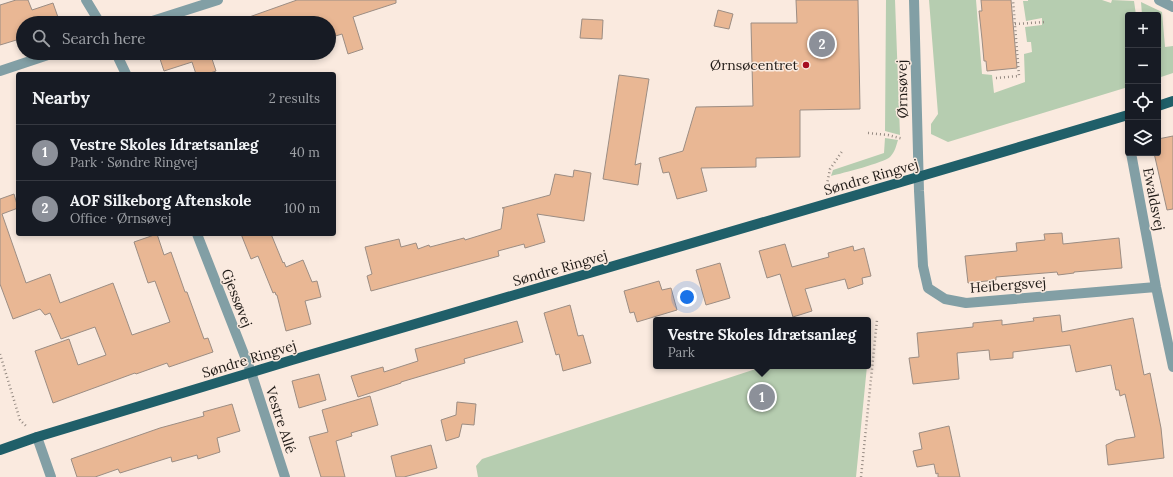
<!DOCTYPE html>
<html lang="en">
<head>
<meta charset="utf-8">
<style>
	:root { --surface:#171b24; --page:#242831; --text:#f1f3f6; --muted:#9ea1a6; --line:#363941; --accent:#8c9099 }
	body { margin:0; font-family:Lora,serif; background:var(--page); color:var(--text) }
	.controls { position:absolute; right:12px; top:12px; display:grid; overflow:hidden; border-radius:4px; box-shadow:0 2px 6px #0003 }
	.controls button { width:36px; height:36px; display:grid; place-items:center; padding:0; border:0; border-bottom:1px solid var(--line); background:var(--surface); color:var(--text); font:20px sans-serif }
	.you { position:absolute; left:687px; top:297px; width:14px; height:14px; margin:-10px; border:3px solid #fff; border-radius:50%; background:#1a73e8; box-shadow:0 0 0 6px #1a73e833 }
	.badge { display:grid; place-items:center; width:26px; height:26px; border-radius:50%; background:var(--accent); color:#fff; font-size:13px; font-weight:700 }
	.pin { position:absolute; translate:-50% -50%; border:2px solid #fff; box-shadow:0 1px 4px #0006 }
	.popup { position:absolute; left:653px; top:317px; width:218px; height:52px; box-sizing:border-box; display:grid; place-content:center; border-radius:4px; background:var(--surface); filter:drop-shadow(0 1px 3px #0005); font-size:13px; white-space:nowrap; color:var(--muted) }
	.popup b { font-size:15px; color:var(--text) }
	.popup::after { content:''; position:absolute; left:50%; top:100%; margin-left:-8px; border:8px solid transparent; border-top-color:var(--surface) }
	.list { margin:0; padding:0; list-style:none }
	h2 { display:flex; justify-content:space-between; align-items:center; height:52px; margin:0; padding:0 16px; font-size:17px }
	h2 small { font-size:13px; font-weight:400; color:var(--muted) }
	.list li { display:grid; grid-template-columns:26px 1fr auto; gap:12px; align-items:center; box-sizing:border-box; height:56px; padding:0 16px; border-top:1px solid var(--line) }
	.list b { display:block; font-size:15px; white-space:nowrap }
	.list p { margin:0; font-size:13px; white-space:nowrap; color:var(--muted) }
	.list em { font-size:13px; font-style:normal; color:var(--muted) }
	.icon { flex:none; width:22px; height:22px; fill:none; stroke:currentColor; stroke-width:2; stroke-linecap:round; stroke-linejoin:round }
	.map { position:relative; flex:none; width:1173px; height:477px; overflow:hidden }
	.search { position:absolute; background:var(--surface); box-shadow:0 2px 6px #0003; left:16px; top:16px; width:320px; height:44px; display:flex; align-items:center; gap:10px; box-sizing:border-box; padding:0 14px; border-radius:22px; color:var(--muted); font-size:15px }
	.panel { position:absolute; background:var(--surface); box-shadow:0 2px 6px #0003; left:16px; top:72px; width:320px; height:164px; border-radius:4px }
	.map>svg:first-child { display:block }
</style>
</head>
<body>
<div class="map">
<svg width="1173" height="477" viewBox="0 0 1173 477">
	<rect width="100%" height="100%" fill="#faeadf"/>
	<path fill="#b6cdb0" d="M 886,0 L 895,0 L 900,135 L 885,131 Z
		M 929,0 L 976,0 L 982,74 L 992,75 L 994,93 L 1025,82 L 1024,54 L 1032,52 L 1031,42 L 1027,42 L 1025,27 L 1042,25 L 1042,18 L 1026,21 L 1023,1 L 1028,1 L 1028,0 L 1102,0 L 1111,3 L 1112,0 L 1134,1 L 1136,15 L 1128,15 L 1128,87 L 948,142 L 931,134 L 931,124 L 938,114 Z
		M 1141,2 L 1162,12 L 1165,47 L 1173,46 L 1173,73 L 1158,78 L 1158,15 L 1142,15 Z
		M 885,138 L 898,140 C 896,146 895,152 890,157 C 883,163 843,173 831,176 L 833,170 L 884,153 Z
		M 765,366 L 867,366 L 856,477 L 478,477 L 476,466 L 482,459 Z"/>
	<path fill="#e9b794" stroke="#9c8d83" d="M 16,0 L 28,0 L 32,10 L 53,3 L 60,23 L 23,23 L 23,38 L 0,45 L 0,5 Z
		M 297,0 L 396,0 L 396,3 L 353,17 L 363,49 L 348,54 L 342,34 L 329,38 L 329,23 L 238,23 L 238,21 Z
		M 796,0 L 858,0 L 860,109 L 800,110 L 800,157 L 756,158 L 756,167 L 701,168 L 707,191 L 677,199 L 669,172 L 663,173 L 659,158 L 683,151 L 696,107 L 753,106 L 751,23 L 797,23 Z
		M 981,0 L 1011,0 L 1017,68 L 987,71 L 986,61 L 984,61 L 982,39 L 979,11 L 982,11 Z
		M 718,10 L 733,14 L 729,29 L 714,26 Z
		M 582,19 L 603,20 L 602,39 L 580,38 Z
		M 158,53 L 210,53 L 216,71 L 207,74 L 196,74 L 192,62 L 164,71 Z
		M 619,75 L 649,79 L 635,165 L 641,163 L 638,185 L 603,179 Z
		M 1173,136 L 1173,209 L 1167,210 L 1154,153 L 1158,153 L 1158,139 Z
		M 574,170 L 591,173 L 584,221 L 537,214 L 545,242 L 525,248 L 524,244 L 498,251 L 499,256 L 371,291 L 367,276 L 372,274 L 365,247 L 399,239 L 401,247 L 416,243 L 418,249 L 429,245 L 430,247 L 464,238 L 465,240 L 501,229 L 504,208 L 502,208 L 550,195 L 555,174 L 573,177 Z
		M 14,194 L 18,208 L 2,214 L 26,283 L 50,274 L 60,303 L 113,283 L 132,335 L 170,322 L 155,281 L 148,283 L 134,242 L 157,234 L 164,255 L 171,252 L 185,292 L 187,292 L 204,339 L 208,338 L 213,352 L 169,367 L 167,363 L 136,374 L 135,373 L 53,403 L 35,351 L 69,339 L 78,365 L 106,355 L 95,327 L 61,339 L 50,313 L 45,315 L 40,309 L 13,319 L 0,284 L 0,199 Z
		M 1062,233 L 1063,244 L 1119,238 L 1122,268 L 1074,272 L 1074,273 L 1058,275 L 1057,272 L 996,277 L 996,280 L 968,283 L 965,256 L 1017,251 L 1016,243 L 1045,240 L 1044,234 Z
		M 241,234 L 271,234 L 283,263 L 284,262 L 286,267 L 303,260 L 312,282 L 317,281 L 321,297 L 305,301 L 311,324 L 286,331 L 277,295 L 276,295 L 275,292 L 273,293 L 258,256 L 251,259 Z
		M 785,244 L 792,267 L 829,257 L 828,253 L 853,246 L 854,251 L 864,248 L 871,276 L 862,278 L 863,284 L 848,289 L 845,279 L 805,289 L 812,311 L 793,317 L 780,274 L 767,278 L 759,251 Z
		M 720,263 L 730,298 L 706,305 L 696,270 Z
		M 659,281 L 662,290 L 671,288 L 677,310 L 637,322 L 634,312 L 630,313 L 624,291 Z
		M 570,305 L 578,336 L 583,335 L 591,363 L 563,371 L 559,354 L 556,355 L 544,313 Z
		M 1060,315 L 1062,332 L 1133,318 L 1144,375 L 1150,373 L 1161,428 L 1164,458 L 1108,465 L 1106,445 L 1116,440 L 1135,437 L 1125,394 L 1120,396 L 1119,390 L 1116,390 L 1111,365 L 1076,372 L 1070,345 L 1013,352 L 1013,358 L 990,360 L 989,350 L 957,353 L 959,379 L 913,384 L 909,358 L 919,357 L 917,333 L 973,327 L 973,323 L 1002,320 L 1002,325 L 1034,321 L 1033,318 Z
		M 517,321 L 523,342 L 464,359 L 465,363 L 401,382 L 401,383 L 358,397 L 351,376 L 383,367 L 384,372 L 418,361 L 415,349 Z
		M 319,374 L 326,400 L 299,408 L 292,381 Z
		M 370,396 L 378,425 L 351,433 L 352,436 L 336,441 L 345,477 L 321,477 L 309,437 L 328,432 L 322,410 Z
		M 457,402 L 476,404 L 474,425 L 462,424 L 459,437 L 446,441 L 441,420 L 456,415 Z
		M 232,404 L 240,431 L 217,438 L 220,452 L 198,459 L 197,455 L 172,462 L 171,457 L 120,473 L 118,469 L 95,477 L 77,477 L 71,459 L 160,428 L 204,416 L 203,412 Z
		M 949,426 L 960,477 L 938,477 L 938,473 L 936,474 L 934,464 L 917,467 L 913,451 L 922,449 L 919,433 Z
		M 431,445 L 437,468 L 404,477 L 396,477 L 391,456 Z"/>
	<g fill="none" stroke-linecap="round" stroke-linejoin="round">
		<path stroke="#958a82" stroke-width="2.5" stroke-dasharray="1 3" stroke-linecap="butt" d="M 1015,24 L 1045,22
			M 996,78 L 1019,76 L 1013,0
			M 868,133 L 888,135 L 903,139
			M 826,189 L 830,169 L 843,150
			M 0,354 L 20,420 L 26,426
			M 861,477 L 877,320"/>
		<path stroke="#829fa5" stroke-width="10" d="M 86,0 L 100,23
			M 914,0 L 919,191 L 923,266 L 928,288 L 945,299 L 966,303 L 1156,287
			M 1159,0 L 1173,7
			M 146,23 L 218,0
			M 116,53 L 126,74
			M 0,71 L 54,53
			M 1131,153 L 1156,287 L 1173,367
			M 197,234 L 251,372 L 285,477
			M 37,437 L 51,477"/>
		<path stroke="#205f69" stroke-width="10" d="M 1158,106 L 1173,101
			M 0,450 L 37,437 L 292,360 L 918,177 L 1128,115"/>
	</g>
	<circle fill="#a60d22" stroke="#faeadf" stroke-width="1.5" cx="806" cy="65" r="4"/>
	<g text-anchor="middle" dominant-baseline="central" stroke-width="3" stroke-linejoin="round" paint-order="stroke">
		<g font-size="14" fill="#201b17" stroke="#faeadf" text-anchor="end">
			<text x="798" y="65">Ørnsøcentret</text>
		</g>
		<g font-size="14" fill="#201b17" stroke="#faeadf">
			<text transform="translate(902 89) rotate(-91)">Ørnsøvej</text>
			<text transform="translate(871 177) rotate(-16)">Søndre Ringvej</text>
			<text transform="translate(1154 199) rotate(79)">Ewaldsvej</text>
			<text transform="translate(560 268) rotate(-16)">Søndre Ringvej</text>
			<text transform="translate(1008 285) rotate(-4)">Heibergsvej</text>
			<text transform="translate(237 298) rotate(69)">Gjessøvej</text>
			<text transform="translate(249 359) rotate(-17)">Søndre Ringvej</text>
			<text transform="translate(281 420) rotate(72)">Vestre Allé</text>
		</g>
	</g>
</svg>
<div class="controls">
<button>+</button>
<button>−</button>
<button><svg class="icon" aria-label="locate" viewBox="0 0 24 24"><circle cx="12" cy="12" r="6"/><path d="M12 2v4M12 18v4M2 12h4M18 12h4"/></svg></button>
<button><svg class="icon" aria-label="layers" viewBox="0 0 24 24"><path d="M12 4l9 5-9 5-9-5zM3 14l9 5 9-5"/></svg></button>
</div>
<div class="you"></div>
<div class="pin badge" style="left:762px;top:397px">1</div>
<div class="popup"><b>Vestre Skoles Idrætsanlæg</b>Park</div>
<div class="pin badge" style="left:822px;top:44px">2</div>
<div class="search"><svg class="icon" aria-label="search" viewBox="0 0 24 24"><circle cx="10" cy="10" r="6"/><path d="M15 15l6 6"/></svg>Search here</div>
<section class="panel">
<h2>Nearby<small>2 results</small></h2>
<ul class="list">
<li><span class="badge">1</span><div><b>Vestre Skoles Idrætsanlæg</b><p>Park · Søndre Ringvej</p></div><em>40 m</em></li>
<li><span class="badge">2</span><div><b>AOF Silkeborg Aftenskole</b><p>Office · Ørnsøvej</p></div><em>100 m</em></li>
</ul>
</section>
</div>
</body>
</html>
